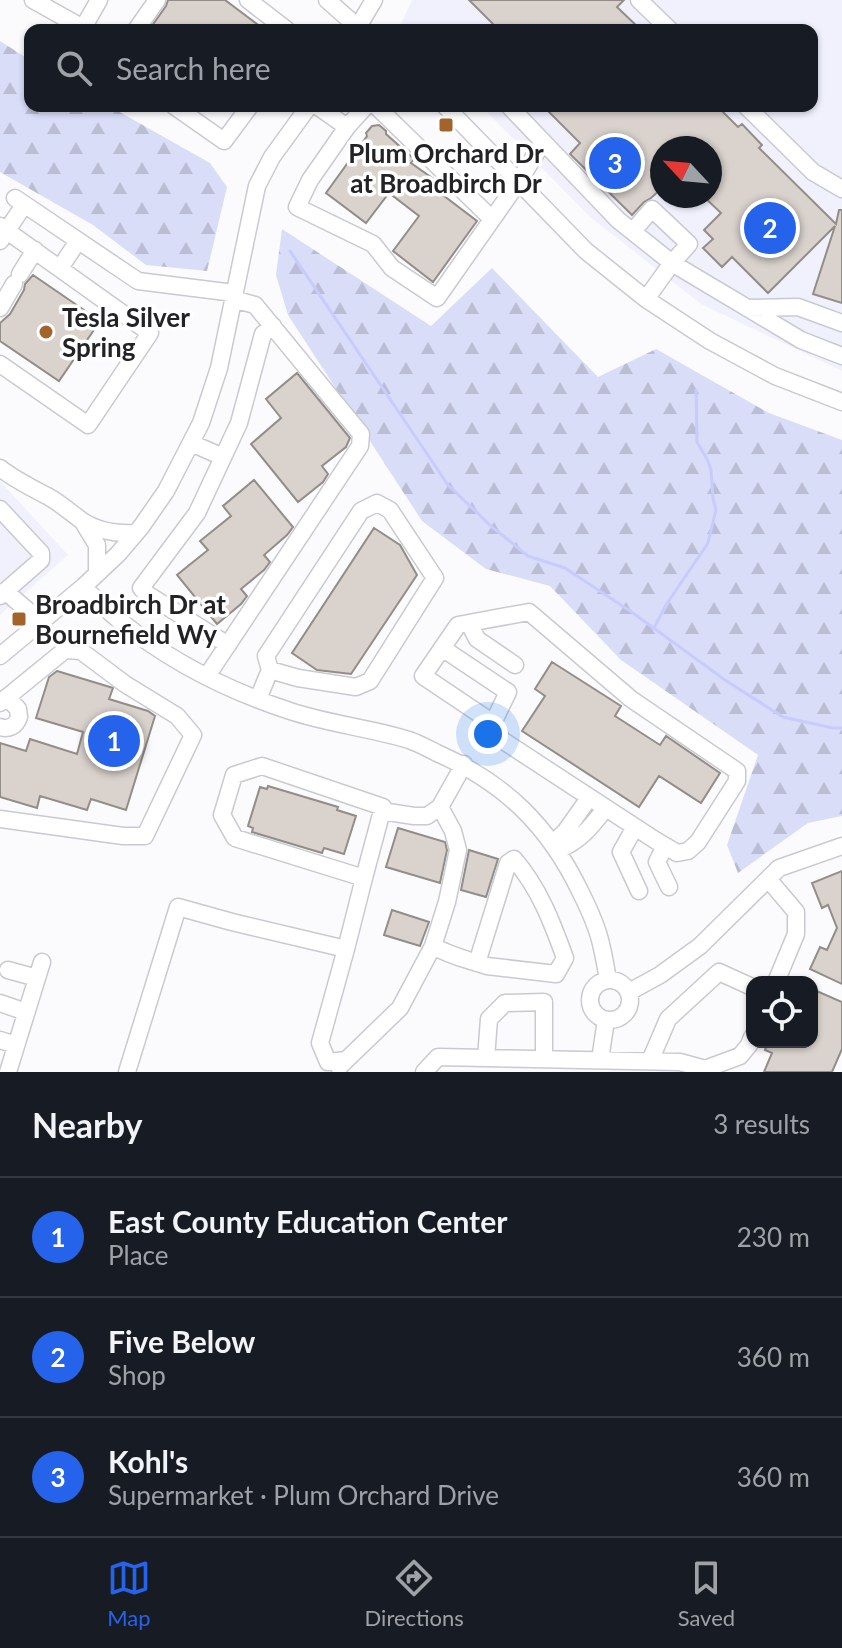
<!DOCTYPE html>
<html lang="en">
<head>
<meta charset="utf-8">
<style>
	:root { --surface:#171b24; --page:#20242c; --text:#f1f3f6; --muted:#9ea1a6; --line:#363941; --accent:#2563eb }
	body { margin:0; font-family:Lato,sans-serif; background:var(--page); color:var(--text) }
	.controls { position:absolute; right:24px; bottom:24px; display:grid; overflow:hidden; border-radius:16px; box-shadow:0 2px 6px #0004 }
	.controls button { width:72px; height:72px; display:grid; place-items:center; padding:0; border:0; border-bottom:2px solid var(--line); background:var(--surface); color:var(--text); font:40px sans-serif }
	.compass { position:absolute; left:650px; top:136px; width:72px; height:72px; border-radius:50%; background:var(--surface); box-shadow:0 2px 6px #0004; rotate:296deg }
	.you { position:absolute; left:488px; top:734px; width:28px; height:28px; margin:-20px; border:6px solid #fff; border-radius:50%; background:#1a73e8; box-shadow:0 0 0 12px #1a73e833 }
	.badge { display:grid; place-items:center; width:52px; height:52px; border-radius:50%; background:var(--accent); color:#fff; font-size:26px; font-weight:700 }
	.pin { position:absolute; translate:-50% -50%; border:4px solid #fff; box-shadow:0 2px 8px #0006 }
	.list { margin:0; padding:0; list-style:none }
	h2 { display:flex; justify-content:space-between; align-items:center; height:104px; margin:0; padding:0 32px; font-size:34px }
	h2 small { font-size:26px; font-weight:400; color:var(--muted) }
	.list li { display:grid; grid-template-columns:52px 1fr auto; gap:24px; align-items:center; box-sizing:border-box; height:120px; padding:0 32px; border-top:2px solid var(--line) }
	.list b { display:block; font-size:30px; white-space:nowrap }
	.list p { margin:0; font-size:26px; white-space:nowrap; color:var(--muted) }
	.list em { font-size:26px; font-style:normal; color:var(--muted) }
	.icon { flex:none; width:44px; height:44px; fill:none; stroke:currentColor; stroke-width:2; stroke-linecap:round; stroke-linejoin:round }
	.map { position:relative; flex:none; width:842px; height:1072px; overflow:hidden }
	.search { position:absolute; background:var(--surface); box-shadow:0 2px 6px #0004; left:24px; right:24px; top:24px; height:88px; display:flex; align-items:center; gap:20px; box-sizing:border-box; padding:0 28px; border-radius:16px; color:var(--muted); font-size:30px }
	.sheet { height:464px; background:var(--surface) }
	nav { display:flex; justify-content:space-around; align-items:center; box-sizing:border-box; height:112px; border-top:2px solid var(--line); background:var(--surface); font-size:22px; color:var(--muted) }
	nav a { display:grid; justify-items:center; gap:4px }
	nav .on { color:var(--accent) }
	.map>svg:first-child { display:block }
</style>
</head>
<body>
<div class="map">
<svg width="842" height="1072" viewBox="0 0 842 1072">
	<defs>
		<pattern id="forest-firs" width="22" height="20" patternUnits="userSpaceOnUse" patternTransform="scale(2)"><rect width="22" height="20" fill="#daddf8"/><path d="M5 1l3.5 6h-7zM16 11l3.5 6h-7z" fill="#bbbdd4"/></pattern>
	</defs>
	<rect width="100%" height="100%" fill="#fbfbfe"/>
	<path fill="#f0f1fd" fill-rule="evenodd" d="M 412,0 L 842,0 L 842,371 L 701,304 L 590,217 L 481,106 L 812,106 L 812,30 L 407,30 L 401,24 ZM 662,148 L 710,148 L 710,196 L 662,196 Z
		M 0,481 L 68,555 L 0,615 Z"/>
	<path fill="url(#forest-firs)" d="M 0,41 L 30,60 L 30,106 L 109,106 L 210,163 L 227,187 L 207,271 L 146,265 L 93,225 L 0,172 Z
		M 282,229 L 431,326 L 492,268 L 598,377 L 656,349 L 769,413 L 842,440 L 842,816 L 808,823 L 738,873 L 727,845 L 758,755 L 621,660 L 550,586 L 486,569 L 422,521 L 288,315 L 276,275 Z"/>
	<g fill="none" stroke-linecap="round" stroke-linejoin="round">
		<path stroke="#c7cbfe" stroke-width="3" d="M 290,251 L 448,485 L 492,527 L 528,556 L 565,568 L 633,613 L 725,680 L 783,717 L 833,728 L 842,728
			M 654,628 L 666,605 L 708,543 L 716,510 L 713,499 L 711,470 L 707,459 L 697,442 L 696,390"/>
	</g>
	<path fill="#d9d2cd" stroke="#938d88" stroke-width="2" d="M 168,0 L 225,0 L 265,30 L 149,30 L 166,6 Z
		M 469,0 L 624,0 L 617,7 L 641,30 L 499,30 Z
		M 543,106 L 717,106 L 738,127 L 742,124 L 762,145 L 759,148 L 836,224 L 839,210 L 842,210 L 842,303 L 813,294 L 835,226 L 768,293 L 732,257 L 722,267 L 703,248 L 713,239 L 704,230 L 721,213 L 703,196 L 710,196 L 710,148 L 662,148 L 662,188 L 651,198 L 644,202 L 632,215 L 570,154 L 580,143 Z
		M 379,125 L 386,131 L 386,134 L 414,159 L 411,163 L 435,180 L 431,186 L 477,221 L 433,282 L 393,251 L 419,216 L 389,193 L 366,223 L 326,193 L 367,136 L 366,133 L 372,126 Z
		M 33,275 L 100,321 L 59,381 L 0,341 L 0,323 L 10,314 L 24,290 L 25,284 Z
		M 297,373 L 350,438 L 346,447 L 322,466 L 328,474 L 323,482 L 298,502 L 251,444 L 281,418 L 266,399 Z
		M 254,480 L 293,527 L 287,535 L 264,555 L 270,562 L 264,570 L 241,589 L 247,596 L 241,604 L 217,624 L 177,575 L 208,550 L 200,541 L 231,516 L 223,506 Z
		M 374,528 L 400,545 L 417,575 L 351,674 L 317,670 L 292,653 Z
		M 552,662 L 621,706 L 615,716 L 660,745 L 666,736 L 720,773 L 701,803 L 659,776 L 639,807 L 522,731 L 545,696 L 535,689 Z
		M 57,671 L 110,687 L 113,688 L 109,699 L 148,711 L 155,716 L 126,810 L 91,799 L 87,810 L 40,796 L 37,808 L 0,797 L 0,743 L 26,751 L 30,739 L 77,754 L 83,732 L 36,718 L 49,677 Z
		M 268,786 L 338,807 L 337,810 L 356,816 L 344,854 L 324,848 L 322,853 L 252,832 L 253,828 L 248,826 L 260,787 L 267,789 Z
		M 398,828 L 445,842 L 447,850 L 440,883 L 386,867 Z
		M 469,850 L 498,859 L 486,897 L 461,890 Z
		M 842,871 L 842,984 L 810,969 L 820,947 L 827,950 L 837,928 L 828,905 L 822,908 L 812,883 Z
		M 392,910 L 429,922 L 420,946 L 384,935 Z
		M 812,989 L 842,1002 L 842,1049 L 832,1072 L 764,1072 L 772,1053 L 765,1050 L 768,1042 L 812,1042 Z"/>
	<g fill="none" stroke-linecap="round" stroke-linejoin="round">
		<g stroke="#c9cad1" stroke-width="19">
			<path id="minor" d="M 33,0 L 83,28 L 99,0
				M 248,0 L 287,30
				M 327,0 L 361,30
				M 639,0 L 670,30
				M 136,30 L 157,0
				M 356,30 L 374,0
				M 174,106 L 224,141 L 250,106
				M 317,106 L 347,127 L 310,180 L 297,207 L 373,244 L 392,268 L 437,298 L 519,181 L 543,142
				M 376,106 L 492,219
				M 445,106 L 586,251 L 646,299 L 710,341 L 775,376 L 842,402
				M 509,106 L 618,220 L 672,263 L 646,299
				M 746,106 L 813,172 L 842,189
				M 347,127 L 366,106
				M 15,198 L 138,281 L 234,293
				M 0,226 L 150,333 L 88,425 L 0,364
				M 633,231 L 652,209 L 689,244 L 672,263 L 801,340 L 842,356
				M 0,241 L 24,205
				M 60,268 L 78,241
				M 20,274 L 35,250
				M 0,308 L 14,284
				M 747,308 L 798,307 L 842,323
				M 191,443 L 223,457
				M 0,468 C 15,480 32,488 49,497 C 61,504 70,512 81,520 C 97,531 117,534 136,533
				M 0,509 L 41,553 L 41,560 L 0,596
				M 83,522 L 97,545 L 97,574
				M 83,587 C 95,598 107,610 119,620 C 169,661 229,691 290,711 C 329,724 370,728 409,740 C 418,743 427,748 437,753 C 505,783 549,826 581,893 C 589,909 597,926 601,944 C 604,956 606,968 608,980
				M 5,591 L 41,622
				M 529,612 L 631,699 L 737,771 L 737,781 L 698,842 L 688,851 L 677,853 L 655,840 L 502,740 L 493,723 L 423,676 L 458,625 Z
				M 469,623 L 477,639 L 515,665
				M 228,645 L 147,594 L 141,588 L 197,513 L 239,423 L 263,334 L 273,326
				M 442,648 L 508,692 L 493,723
				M 0,656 L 83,587 L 118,554 L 141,527 L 166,491 L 201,423 L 219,368 L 257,186 L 272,157 L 309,106
				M 207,676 L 360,446 L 361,434 L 255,305 L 233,299
				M 258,699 L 270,670 L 266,656 L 361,511 L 377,503 L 390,510 L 435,578 L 370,681 L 356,687 L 298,678 L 270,670
				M 0,703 L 65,650 L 81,651 L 125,684 L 177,716 L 193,735 L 145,836 L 123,836 L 0,819
				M 0,727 C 9,730 16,726 19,717 L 18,709 L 7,697
				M 382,811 L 414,816 L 427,816 L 440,807
				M 635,827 L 621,852 L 639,891
				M 553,843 L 565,832 L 589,798
				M 665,846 L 657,862 L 669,887
				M 558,850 C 580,841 591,827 605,809
				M 768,879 L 796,912 L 796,934 L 776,982
				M 433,946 C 450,956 469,960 487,966 L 556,974 L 565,958 C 552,922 539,888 514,859 L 508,863 L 477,963
				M 346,949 L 364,878 L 235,838 L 222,815 L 234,775 L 262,766 L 383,807 L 364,878
				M 8,970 L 37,978
				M590 1000a20 20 0 1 1 40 0a20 20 0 1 1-40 0Z
				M 629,992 L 660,975 L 700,946 L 779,868 L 842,846
				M 0,1003 L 26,1012
				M 0,1040 L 16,1045
				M 486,1058 L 489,1019 L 505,1003 L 544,1002 L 544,1059
				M 600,1060 L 606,1020
				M 650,1061 L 668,1019 L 719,972 L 752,987
				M 339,1067 L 400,1008 L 433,946 L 447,902 L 458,850 L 453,831 L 440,807 L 464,764
				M 8,1072 L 42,962
				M 127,1072 L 178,907 L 232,922 L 346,949 L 320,1043 L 328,1062 L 346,1060
				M 424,1072 L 438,1057 L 680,1062 L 705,1069 L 740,1056 L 749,1045 L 752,1037"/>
		</g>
		<use href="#minor" stroke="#fff" stroke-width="16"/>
	</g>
	<g fill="#a3642b" stroke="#fff" stroke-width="3">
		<rect x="438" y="117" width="16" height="16" rx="4"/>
		<circle cx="46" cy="332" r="8"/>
		<rect x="11" y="611" width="16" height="16" rx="4"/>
	</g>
	<g text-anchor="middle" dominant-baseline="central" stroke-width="7" stroke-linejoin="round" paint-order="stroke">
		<g font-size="26" font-weight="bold" fill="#232326" stroke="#fff" text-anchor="start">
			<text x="446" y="153" text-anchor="middle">Plum Orchard Dr<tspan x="446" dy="30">at Broadbirch Dr</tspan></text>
			<text x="62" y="317">Tesla Silver<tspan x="62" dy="30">Spring</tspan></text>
			<text x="35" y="604">Broadbirch Dr at<tspan x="35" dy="30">Bournefield Wy</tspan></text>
		</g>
	</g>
</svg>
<div class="controls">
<button><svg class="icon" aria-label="locate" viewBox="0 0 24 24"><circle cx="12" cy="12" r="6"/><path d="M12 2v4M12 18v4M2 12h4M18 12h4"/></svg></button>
</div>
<svg class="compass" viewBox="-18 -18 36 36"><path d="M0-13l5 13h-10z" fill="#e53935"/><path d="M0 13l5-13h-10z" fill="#9ea1a6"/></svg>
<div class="you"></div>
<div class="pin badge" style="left:114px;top:741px">1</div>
<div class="pin badge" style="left:770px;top:228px">2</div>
<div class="pin badge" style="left:615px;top:163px">3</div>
<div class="search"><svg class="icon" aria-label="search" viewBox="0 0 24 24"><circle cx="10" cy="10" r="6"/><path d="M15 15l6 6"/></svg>Search here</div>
</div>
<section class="sheet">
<h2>Nearby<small>3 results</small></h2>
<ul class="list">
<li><span class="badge">1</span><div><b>East County Education Center</b><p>Place</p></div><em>230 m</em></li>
<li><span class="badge">2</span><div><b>Five Below</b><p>Shop</p></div><em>360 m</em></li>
<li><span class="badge">3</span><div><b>Kohl's</b><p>Supermarket · Plum Orchard Drive</p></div><em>360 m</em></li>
</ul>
</section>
<nav>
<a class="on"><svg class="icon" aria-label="map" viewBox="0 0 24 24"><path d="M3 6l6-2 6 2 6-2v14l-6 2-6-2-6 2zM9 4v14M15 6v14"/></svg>Map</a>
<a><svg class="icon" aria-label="directions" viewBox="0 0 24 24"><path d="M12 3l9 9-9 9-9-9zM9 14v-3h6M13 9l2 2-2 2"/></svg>Directions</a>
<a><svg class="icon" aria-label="saved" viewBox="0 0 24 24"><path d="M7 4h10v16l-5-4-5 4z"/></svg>Saved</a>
</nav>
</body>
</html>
